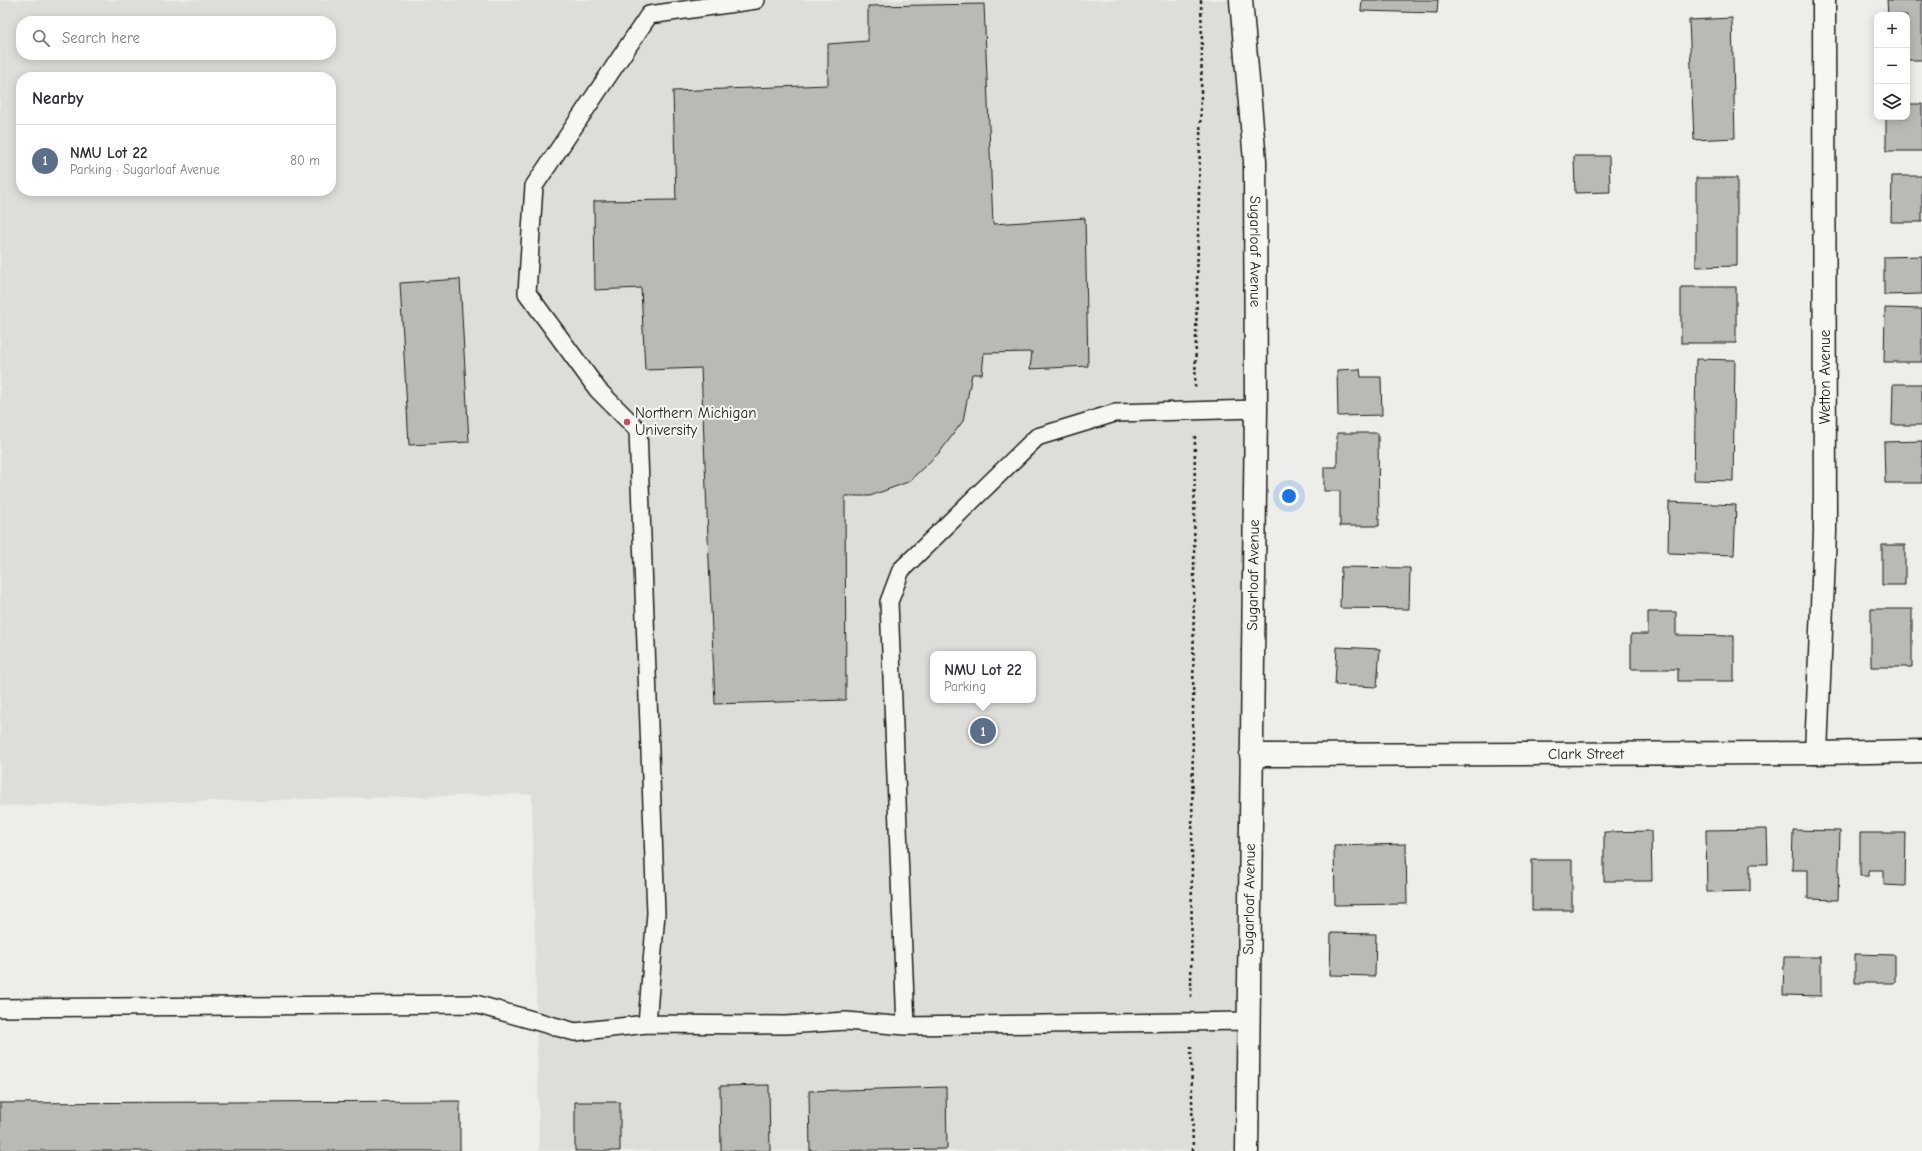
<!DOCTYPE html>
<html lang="en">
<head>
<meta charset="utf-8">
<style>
	:root { --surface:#fff; --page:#f7f7f7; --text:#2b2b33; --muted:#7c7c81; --line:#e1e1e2; --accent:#ea580c }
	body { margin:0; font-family:"Comic Neue",sans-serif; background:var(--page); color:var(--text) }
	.controls { position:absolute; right:12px; top:12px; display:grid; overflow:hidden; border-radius:8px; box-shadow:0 2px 10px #0003 }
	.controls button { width:36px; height:36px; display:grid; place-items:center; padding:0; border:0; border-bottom:1px solid var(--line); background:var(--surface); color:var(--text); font:20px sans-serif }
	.you { position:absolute; left:1289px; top:496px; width:14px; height:14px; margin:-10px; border:3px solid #fff; border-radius:50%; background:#1a73e8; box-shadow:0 0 0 6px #1a73e833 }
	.badge { display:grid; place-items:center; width:26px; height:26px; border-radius:50%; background:var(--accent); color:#fff; font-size:13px; font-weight:700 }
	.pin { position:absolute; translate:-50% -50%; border:2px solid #fff; box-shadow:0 1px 4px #0006 }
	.popup { position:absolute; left:930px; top:651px; width:106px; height:52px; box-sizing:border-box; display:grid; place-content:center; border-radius:8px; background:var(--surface); filter:drop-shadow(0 1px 3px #0005); font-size:13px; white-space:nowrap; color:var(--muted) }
	.popup b { font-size:15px; color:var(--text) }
	.popup::after { content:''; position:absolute; left:50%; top:100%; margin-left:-8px; border:8px solid transparent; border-top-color:var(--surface) }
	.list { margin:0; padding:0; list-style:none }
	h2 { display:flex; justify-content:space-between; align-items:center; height:52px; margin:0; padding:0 16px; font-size:17px }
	h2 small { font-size:13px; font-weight:400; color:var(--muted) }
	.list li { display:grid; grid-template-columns:26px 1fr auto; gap:12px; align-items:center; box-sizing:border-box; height:72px; padding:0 16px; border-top:1px solid var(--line) }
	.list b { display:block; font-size:15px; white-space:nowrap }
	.list p { margin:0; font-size:13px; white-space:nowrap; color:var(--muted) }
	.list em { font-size:13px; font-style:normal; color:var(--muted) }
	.icon { flex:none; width:22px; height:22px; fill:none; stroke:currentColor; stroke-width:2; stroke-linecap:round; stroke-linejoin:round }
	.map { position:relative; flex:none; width:1922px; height:1151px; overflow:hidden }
	.search { position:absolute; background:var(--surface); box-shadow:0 2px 10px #0003; left:16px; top:16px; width:320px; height:44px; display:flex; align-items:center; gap:10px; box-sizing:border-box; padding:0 14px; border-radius:16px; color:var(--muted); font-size:15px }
	.panel { position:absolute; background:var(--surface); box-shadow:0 2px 10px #0003; left:16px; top:72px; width:320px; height:124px; border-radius:16px }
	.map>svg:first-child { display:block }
</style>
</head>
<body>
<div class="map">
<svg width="1922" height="1151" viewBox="0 0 1922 1151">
	<rect width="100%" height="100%" fill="#edede9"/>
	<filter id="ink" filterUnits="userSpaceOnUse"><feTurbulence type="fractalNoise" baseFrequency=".025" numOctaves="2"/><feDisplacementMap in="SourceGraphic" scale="8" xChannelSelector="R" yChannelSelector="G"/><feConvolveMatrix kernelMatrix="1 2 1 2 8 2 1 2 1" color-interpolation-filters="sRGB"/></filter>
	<g filter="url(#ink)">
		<path fill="#ddddda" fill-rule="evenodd" d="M 0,0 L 1241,0 L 1255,161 L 1254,1151 L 539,1151 L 532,794 L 0,806 ZM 21,21 L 331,21 L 331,55 L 21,55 ZM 21,77 L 331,77 L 331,191 L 21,191 ZM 933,654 L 1033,654 L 1033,700 L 933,700 Z"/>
		<path fill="#b9b9b6" stroke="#1c1c1c" d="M 1362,0 L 1438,0 L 1437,13 L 1361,11 Z
			M 1887,0 L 1922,0 L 1922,60 L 1907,60 L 1907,15 L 1888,15 Z
			M 984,4 L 993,224 L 1085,218 L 1088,366 L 1030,369 L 1032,352 L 984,353 L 982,374 L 972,374 L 963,421 L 940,452 L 908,482 L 870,496 L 845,496 L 846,700 L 715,704 L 701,368 L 645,370 L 641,288 L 595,290 L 594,201 L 676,200 L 673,91 L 828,85 L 828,44 L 868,41 L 868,6 Z
			M 1732,18 L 1735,138 L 1694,140 L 1689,20 Z
			M 1907,104 L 1922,104 L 1922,151 L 1886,151 L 1886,117 L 1907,117 Z
			M 1574,156 L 1609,156 L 1610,192 L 1575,193 Z
			M 1892,176 L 1922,176 L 1922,222 L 1891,222 Z
			M 1696,178 L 1737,178 L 1737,266 L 1696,267 Z
			M 1922,256 L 1922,294 L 1884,295 L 1884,257 Z
			M 460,279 L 469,442 L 409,445 L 400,283 Z
			M 1681,287 L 1736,287 L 1736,343 L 1681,343 Z
			M 1885,308 L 1922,309 L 1922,362 L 1884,362 Z
			M 1696,359 L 1735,360 L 1733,481 L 1694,480 Z
			M 1360,369 L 1361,377 L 1381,377 L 1382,415 L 1338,416 L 1337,370 Z
			M 1893,384 L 1922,384 L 1922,425 L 1892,425 Z
			M 1337,433 L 1378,433 L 1379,526 L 1340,526 L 1340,491 L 1324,491 L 1324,467 L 1337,467 Z
			M 1922,441 L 1922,483 L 1885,483 L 1884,442 Z
			M 1669,502 L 1736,505 L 1734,555 L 1668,553 Z
			M 1882,545 L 1905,545 L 1905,585 L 1882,585 Z
			M 1341,567 L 1410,568 L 1409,609 L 1340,608 Z
			M 1871,609 L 1912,609 L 1912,667 L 1871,667 Z
			M 1648,612 L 1676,612 L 1676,635 L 1734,636 L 1734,681 L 1678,681 L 1678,669 L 1631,669 L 1631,634 L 1648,634 Z
			M 1337,647 L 1380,649 L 1377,687 L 1335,685 Z
			M 1767,829 L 1768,864 L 1750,864 L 1750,891 L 1707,892 L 1706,830 Z
			M 1793,830 L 1840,831 L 1838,900 L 1808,899 L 1808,870 L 1792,870 Z
			M 1651,831 L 1652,881 L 1604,881 L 1604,832 Z
			M 1860,833 L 1906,833 L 1905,886 L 1884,885 L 1884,870 L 1869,870 L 1869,876 L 1860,876 Z
			M 1406,844 L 1407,904 L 1335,905 L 1334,846 Z
			M 1532,860 L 1572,860 L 1572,910 L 1532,910 Z
			M 1331,933 L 1376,934 L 1375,976 L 1330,975 Z
			M 1855,954 L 1895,955 L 1895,983 L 1855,983 Z
			M 1784,957 L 1821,957 L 1821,996 L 1783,995 Z
			M 769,1085 L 770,1151 L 721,1151 L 720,1086 Z
			M 946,1087 L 947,1149 L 810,1151 L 809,1091 Z
			M 460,1101 L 460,1151 L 0,1151 L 0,1103 Z
			M 575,1102 L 620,1102 L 620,1151 L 575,1151 Z"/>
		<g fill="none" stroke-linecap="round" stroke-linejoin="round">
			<g stroke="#1c1c1c" stroke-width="20">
				<path id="service" d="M 756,0 L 649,15 L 534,186 L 527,293 L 598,390 L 638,430 L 656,913 L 647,1024 L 786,1025 L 846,1021 L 906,1026
					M 0,1008 L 475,1004 L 575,1032 L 647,1024
					M 1248,1021 L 906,1026 L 889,602 L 901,570 L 1037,437 L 1115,413 L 1256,409"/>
			</g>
			<g stroke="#1c1c1c" stroke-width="25">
				<g id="minor">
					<path d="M 1816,753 L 1825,532 L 1824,0"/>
					<path id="s1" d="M 1251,755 L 1816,753 L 1922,751"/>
				</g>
			</g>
			<g stroke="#1c1c1c" stroke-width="25">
				<g id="secondary">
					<path id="s2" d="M 1241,0 L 1255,161 L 1256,409 L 1247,1151"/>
				</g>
			</g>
			<path stroke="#1c1c1c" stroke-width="2.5" stroke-dasharray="3 3" stroke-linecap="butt" d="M 1195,387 L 1202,44 L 1201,0
				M 1191,997 L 1195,434
				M 1191,1046 L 1193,1151"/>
			<use href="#service" stroke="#f6f6f2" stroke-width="17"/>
			<use href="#minor" stroke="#f6f6f2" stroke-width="22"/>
			<use href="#secondary" stroke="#f6f6f2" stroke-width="22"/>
		</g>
	</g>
	<circle fill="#d1495b" stroke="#f6f6f2" stroke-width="1.5" cx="627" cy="422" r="4"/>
	<g text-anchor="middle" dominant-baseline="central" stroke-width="4" stroke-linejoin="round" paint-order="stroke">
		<g font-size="15" fill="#1c1c1c" stroke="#f6f6f2">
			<text stroke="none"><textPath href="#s2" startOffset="252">Sugarloaf Avenue</textPath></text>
			<text transform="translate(1825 377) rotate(-90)">Wetton Avenue</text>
			<text transform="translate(1253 575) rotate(-89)">Sugarloaf Avenue</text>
			<text stroke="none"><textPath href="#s1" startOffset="335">Clark Street</textPath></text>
			<text transform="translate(1249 899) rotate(-89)">Sugarloaf Avenue</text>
		</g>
		<g font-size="15" fill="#1c1c1c" stroke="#f6f6f2" text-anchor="start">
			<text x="635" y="413">Northern Michigan<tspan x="635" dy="17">University</tspan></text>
		</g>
	</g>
</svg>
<div class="controls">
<button>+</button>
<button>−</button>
<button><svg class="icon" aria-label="layers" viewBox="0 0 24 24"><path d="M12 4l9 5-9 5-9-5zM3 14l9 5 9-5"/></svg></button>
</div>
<div class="you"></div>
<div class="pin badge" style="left:983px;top:731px;background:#5c6f8a">1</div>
<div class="popup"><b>NMU Lot 22</b>Parking</div>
<div class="search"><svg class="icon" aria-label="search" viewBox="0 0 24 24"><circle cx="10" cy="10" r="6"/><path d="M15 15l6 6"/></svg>Search here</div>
<section class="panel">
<h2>Nearby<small></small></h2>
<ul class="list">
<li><span class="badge" style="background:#5c6f8a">1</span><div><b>NMU Lot 22</b><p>Parking · Sugarloaf Avenue</p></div><em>80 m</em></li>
</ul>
</section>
</div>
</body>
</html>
